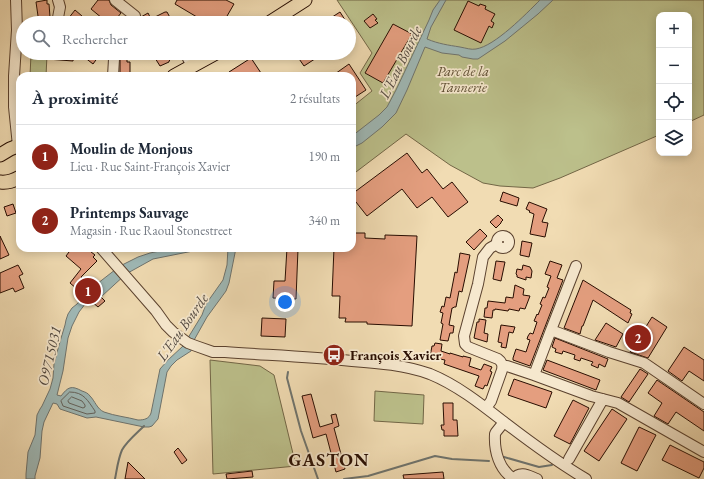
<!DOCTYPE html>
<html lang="fr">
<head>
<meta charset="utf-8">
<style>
	:root { --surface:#fff; --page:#f2f2f3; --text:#1f2937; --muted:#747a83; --line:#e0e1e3; --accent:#8f2418 }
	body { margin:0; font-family:"EB Garamond",serif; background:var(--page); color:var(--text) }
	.controls { position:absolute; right:12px; top:12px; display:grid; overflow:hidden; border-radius:8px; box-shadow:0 2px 10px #0003 }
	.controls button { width:36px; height:36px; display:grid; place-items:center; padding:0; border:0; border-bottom:1px solid var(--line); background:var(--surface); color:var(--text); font:20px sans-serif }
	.you { position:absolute; left:285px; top:302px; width:14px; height:14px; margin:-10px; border:3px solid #fff; border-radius:50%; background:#1a73e8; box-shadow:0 0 0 6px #1a73e833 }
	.badge { display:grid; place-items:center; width:26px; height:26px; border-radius:50%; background:var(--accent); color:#fff; font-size:13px; font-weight:700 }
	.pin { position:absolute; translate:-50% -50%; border:2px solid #fff; box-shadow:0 1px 4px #0006 }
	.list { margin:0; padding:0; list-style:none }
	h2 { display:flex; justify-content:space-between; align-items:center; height:52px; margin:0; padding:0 16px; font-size:17px }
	h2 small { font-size:13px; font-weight:400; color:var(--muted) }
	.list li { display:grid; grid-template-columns:26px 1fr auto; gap:12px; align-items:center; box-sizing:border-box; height:64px; padding:0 16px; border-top:1px solid var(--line) }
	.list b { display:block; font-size:15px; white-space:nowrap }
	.list p { margin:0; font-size:13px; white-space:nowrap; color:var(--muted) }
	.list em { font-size:13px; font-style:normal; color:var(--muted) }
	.icon { flex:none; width:22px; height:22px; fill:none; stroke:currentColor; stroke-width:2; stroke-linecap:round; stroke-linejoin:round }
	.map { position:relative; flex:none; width:704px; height:479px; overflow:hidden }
	.search { position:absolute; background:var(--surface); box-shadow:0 2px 10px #0003; left:16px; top:16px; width:340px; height:44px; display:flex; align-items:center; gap:10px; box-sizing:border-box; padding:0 14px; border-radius:22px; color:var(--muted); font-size:15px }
	.panel { position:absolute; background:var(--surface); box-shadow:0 2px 10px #0003; left:16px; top:72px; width:340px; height:180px; border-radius:12px }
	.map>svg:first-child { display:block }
</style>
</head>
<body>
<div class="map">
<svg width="704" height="479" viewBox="0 0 704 479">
	<rect width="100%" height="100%" fill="#f1dcb3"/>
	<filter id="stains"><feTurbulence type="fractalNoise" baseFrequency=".005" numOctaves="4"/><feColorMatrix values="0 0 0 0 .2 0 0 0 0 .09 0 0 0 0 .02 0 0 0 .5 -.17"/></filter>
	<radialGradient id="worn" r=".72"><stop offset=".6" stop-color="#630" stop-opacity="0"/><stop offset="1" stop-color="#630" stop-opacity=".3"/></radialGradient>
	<path fill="#bcc08b" stroke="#726646" d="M 337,0 L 704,0 L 704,115 L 689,122 L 689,15 L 659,15 L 659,135 L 560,178 L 533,188 L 500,186 L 483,183 L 450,165 L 406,134 L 352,175 L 352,107 L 372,91 L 360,73 L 372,53 Z
		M 31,54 L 47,55 L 46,76 L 30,76 Z
		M 210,360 L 260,366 L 274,375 L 296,466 L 213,474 Z
		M 375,391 L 424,395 L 423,424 L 374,421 Z"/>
	<path fill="#9fb9b7" stroke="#6f746e" d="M 440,0 L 446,0 L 431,27 L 427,39 C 439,44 448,45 460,47 C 466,48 471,50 476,49 C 495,46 526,14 540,0 L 553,0 L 538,14 L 505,41 L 478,59 L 473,59 L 462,57 L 459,55 L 442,53 L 425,47 L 407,90 L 396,113 L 382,127 L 362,143 L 352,148 L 352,136 L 379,115 L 387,107 L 396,90 L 429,20 L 433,10 Z
		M 174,248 L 208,248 L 153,259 L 126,274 L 102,296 L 89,299 L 79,312 L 72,326 L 68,338 L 63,371 L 57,395 L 61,396 C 68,387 71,385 82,391 C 85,392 88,393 90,396 C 95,401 97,409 104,412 C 115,416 127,417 138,420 C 144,420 149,419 151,413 L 160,369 L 168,360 L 183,346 L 202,315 L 206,304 L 223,280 L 227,265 L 228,248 L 236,248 L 229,283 L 226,291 L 207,317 L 193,342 L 191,351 L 177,360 L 171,366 L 167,372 L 158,419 L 152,426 L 149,427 L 144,427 L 96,417 L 87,418 L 60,409 L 57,404 L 53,403 L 44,422 L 42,431 L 40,458 L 35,476 L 35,479 L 26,479 L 26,474 L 28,452 L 35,435 L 37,415 L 40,409 L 42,406 L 50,389 L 53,378 L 54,364 L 59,345 L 65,325 L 66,320 L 68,314 L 72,308 L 77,304 L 93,287 L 120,266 L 138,257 L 150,253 Z"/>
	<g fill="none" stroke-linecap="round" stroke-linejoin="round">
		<path stroke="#64635c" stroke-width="1" d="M 70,392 C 84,392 88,401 95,411 L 95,413 L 87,414 L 63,406 L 61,401 Z
			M 72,397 L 82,401 L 85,405 L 85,407 L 83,408 L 69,403 L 68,401 Z"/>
		<path stroke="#6f746e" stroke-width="2" d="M 288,372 L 287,378 L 301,431 L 318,479
			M 504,457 L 539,467 L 552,465
			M 115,479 C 117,469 118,459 122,450 C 127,441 137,433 144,426
			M 344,479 L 368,476 L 435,456 L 452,459 L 489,461"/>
	</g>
	<path fill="#e49e7f" stroke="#280d01" d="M 47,0 L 47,4 L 49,4 L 50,17 L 49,17 L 50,23 L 39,23 L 36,2 Z
		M 98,0 L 109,0 L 111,5 L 121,13 L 113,23 L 108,23 L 91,9 Z
		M 177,0 L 226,0 L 234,4 L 223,23 L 207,23 L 175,4 Z
		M 468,1 L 479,6 L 480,4 L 486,6 L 485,9 L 495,14 L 491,21 L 494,23 L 492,28 L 489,26 L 481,43 L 454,30 Z
		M 75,10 L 82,16 L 76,23 L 73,23 L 68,19 Z
		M 165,12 L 167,12 L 173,23 L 130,23 L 132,22 L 138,22 L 140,20 L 141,17 L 148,13 L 151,19 Z
		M 340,12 L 347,23 L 323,23 Z
		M 373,14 L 377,19 L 375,20 L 378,23 L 370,28 L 364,21 Z
		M 393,24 L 412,34 L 383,83 L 365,73 Z
		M 47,53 L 74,53 L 73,61 L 47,59 Z
		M 79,53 L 101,53 L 93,64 Z
		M 158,53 L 167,53 L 170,60 L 169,61 L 169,62 L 160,66 L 155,58 L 160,55 Z
		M 295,53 L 324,53 L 304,66 Z
		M 120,58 L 127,59 L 127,62 L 130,62 L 130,76 L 120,76 Z
		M 251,58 L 263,76 L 232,76 L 229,72 Z
		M 349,64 L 366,90 L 352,99 L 352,76 L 332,76 Z
		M 407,153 L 422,173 L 427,169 L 443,189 L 452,182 L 468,202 L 448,217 L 432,197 L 417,208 L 402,189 L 367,216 L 352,197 L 352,194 Z
		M 503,192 L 519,198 L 517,206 L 500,201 Z
		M 529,202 L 547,209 L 542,222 L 548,223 L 545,237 L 530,234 L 534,214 L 529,212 L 530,211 L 526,209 Z
		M 13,204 L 16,213 L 7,216 L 4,207 Z
		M 498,215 L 503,220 L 501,222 L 501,223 L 496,228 L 490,222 Z
		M 480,229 L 487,236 L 474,250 L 466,242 Z
		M 352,233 L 365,233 L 365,238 L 385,239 L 385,235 L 417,236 L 412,326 L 367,324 L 367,322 L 345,322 L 346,318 L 339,318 L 340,296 L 332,296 L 334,248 L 352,248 Z
		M 0,236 L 9,255 L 0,259 Z
		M 522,241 L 532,243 L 529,257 L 520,255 Z
		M 64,248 L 86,248 L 95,255 L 93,257 L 97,261 L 81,277 L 105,301 L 98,307 L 70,283 L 81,269 L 66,256 L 69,252 Z
		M 287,248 L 298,249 L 296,299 L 273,298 L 274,281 L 285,281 Z
		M 460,253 L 470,255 L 462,292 L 459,291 L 456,307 L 454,307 L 453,308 L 452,308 L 449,325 L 454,326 L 453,333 L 450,333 L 448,341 L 440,340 L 443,324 L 441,323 L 443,313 L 440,312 L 442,306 L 444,307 L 446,297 L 450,298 L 455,272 L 457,273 Z
		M 496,261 L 505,262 L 501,281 L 493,279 Z
		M 550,261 L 562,265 L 557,278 L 563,280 L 530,366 L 513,360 L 513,358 L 516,349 L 526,352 L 530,340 L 527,339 L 528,336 L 530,333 L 533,334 L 537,322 L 534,321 L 537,314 L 538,315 L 542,305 L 540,304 L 543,297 L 545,298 L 549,288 L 547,287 L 551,276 L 545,274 Z
		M 18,265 L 23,274 L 19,276 L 24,288 L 15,292 L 13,288 L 0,293 L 0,273 Z
		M 523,265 L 530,267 L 532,271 L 531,278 L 526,277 L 526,280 L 517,277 L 517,275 L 516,274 L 517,269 L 522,270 Z
		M 583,280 L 631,310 L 630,313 L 632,314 L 628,323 L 593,300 L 583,326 L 582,326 L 580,334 L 564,328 Z
		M 515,285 L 524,289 L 523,295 L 530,296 L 525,309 L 520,308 L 519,311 L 509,309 L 508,311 L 495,309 L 495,310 L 493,310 L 492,318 L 484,317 L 485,308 L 487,308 L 488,301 L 505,303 L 506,297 L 513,298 Z
		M 652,317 L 667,327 L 648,358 L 630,352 Z
		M 262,318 L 286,319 L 285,337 L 261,336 Z
		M 479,319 L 486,320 L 484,333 L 488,334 L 487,342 L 474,338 L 477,322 L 479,322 Z
		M 606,323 L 623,334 L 616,347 L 595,340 Z
		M 501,325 L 515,327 L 513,333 L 509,332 L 506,348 L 501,347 L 502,343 L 498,342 Z
		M 555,338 L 608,359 L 605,367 L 599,364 L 598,368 L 591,365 L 593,362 L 581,358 L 580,361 L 574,359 L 575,355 L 563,351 L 562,354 L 555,352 L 556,349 L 552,347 Z
		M 435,343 L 442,344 L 441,351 L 450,354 L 450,353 L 463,357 L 463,356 L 471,358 L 469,366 L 481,370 L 484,364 L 492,367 L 490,371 L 492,372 L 487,386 L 485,385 L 483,389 L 475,386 L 479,376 L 444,364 L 445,360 L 430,357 L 432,346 L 434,346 Z
		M 684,347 L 704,360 L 704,381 L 689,371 L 682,381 L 668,371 Z
		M 547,360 L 600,380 L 596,390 L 543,370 Z
		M 640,369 L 648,374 L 629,402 L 621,397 Z
		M 514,379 L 552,392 L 546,408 L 508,395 Z
		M 657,380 L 704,412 L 704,431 L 676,412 L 668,424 L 654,416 L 662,403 L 648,393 Z
		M 311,394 L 320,427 L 333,423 L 331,415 L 336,414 L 339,426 L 334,428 L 345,469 L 336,472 L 326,434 L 313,438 L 302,396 Z
		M 573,400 L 589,408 L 570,444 L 554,436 Z
		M 443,403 L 453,403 L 453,420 L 457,420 L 458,436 L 444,436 L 444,430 L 442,430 L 441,425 L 444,425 Z
		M 612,409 L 627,419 L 599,461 L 584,451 Z
		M 639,427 L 656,435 L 637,471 L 621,463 Z
		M 670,445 L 704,462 L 704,468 L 699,478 L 662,460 Z
		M 178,448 L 187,460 L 182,464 L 174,452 Z
		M 128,462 L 145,479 L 125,479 Z
		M 252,471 L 253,477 L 227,479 L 226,474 Z
		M 443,472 L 444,479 L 404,479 L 403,475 Z"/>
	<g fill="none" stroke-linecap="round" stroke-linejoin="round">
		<g stroke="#5a412e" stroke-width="12">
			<path id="minor" d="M 16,0 L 17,30 L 14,76 L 14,107 L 18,146
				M 115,0 L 135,16
				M 57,23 L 60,7 L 58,0
				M 185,53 L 192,66
				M 113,76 L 114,59
				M497 242a6 6 0 1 1 12 0a6 6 0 1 1-12 0Z
				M 101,248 L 156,311 L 166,325 L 173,332 L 188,343 L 196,346 L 213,352 L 225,352 C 267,355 310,357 352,361 C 379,363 405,365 430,374 C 457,385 481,404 504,422 C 530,442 557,462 586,479
				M 551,330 L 576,266
				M 503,366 L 507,366 L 534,375 L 591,396 L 618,403 L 704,452
				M 534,375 L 551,330 L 609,352 L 644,363 L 704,404
				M 486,408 L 491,401 L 502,370 C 503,365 502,362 498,359 L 468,347 L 465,344 L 464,336 L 478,284 L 483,257 L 490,248 L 497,244
				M 504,422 L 496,432 L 495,434 C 494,451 499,470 514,479
				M 569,459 L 603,399
				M 514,479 C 520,470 529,476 537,479"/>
		</g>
		<g stroke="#280d01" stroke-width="15">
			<path id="major" d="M 269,23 L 305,0
				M 174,76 L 216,53
				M 0,155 L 10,149 L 20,145
				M 0,182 C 8,183 13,181 20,177"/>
		</g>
		<use href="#minor" stroke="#f6e8ce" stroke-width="10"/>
		<use href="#major" stroke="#f1dcb3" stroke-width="13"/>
	</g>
	<defs>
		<g id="bus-disc" transform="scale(1.15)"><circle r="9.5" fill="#8f2418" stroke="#f6e8ce"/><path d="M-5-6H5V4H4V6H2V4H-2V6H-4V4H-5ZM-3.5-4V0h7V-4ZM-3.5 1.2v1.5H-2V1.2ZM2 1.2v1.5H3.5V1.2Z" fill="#fff"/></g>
	</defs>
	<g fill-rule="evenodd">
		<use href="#bus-disc" x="334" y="355"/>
	</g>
	<g text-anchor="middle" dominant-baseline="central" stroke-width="3.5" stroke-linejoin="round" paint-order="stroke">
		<g font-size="14" font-style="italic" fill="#5c4c31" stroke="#f6e8ce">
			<text x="463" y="71">Parc de la<tspan x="463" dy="16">Tannerie</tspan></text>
		</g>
		<g font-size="14" font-weight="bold" fill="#280d01" stroke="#f6e8ce" text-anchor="start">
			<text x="350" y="355">François Xavier</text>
		</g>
		<g font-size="15" font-style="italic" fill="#524941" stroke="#f6e8ce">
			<text transform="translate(400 62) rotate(-64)">L'Eau Bourde</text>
			<text transform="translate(182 327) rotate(-55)">L'Eau Bourde</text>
			<text transform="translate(49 356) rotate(-77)">O9715031</text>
		</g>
		<g font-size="18" font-weight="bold" letter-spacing="1" fill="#280d01" stroke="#f6e8ce">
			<text x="329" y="459">GASTON</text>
		</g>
	</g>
	<rect width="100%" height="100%" filter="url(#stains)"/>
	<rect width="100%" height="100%" fill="url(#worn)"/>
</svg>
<div class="controls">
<button>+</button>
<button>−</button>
<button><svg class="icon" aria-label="locate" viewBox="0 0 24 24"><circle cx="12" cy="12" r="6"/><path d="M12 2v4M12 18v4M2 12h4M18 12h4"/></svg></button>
<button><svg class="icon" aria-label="layers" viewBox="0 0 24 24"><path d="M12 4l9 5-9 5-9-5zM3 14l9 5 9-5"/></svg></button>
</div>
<div class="you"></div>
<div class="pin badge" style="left:88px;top:291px">1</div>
<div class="pin badge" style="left:638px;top:338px">2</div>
<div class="search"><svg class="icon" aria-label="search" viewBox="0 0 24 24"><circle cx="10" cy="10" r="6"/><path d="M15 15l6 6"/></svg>Rechercher</div>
<section class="panel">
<h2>À proximité<small>2 résultats</small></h2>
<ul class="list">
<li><span class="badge">1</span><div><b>Moulin de Monjous</b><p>Lieu · Rue Saint-François Xavier</p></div><em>190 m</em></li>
<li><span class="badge">2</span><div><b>Printemps Sauvage</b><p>Magasin · Rue Raoul Stonestreet</p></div><em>340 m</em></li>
</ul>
</section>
</div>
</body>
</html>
